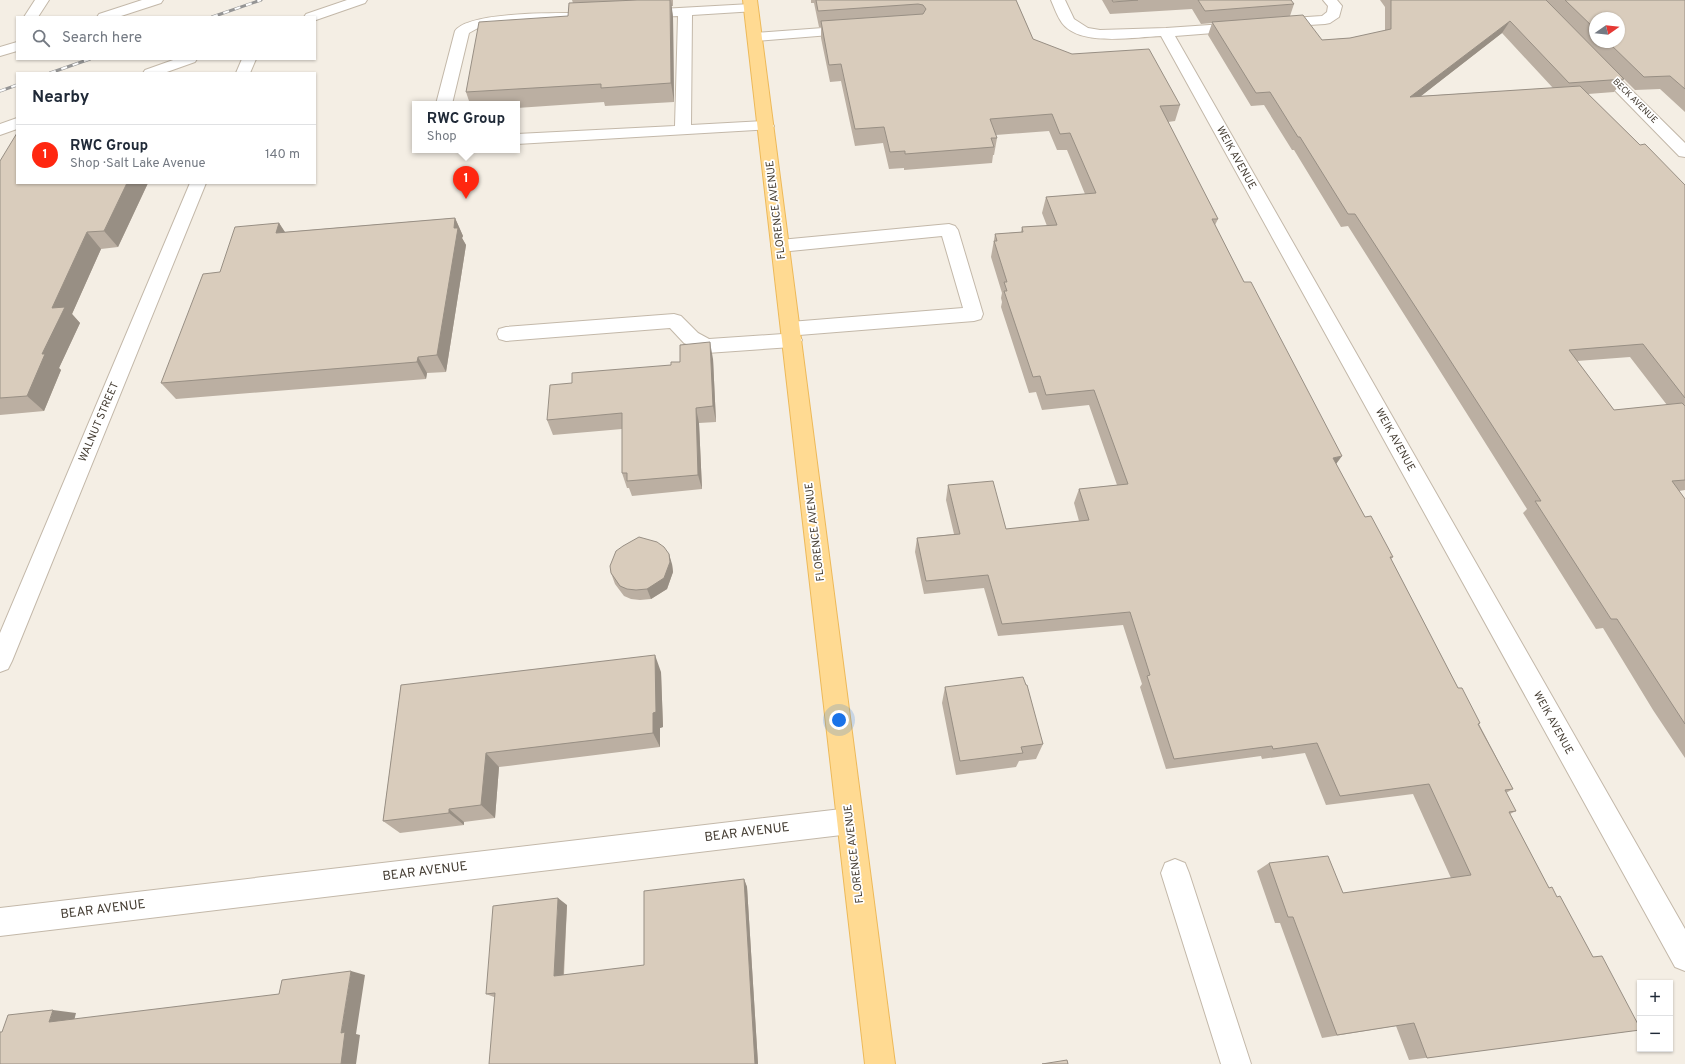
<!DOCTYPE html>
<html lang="en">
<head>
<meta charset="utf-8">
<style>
	:root { --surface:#fff; --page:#f2f2f3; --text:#1f2937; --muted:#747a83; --line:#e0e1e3; --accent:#ff2710 }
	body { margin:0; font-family:Overpass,sans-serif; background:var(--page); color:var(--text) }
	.controls { position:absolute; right:12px; bottom:12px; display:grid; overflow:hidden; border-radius:0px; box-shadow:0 1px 3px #0004 }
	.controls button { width:36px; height:36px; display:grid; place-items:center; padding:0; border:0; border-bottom:1px solid var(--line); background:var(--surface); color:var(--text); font:20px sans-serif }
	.compass { position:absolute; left:1589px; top:12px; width:36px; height:36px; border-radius:50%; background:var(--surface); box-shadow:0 1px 3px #0004; rotate:76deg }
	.you { position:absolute; left:839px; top:720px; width:14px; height:14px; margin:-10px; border:3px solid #fff; border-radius:50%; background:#1a73e8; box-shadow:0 0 0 6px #1a73e833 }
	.badge { display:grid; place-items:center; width:26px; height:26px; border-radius:50%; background:var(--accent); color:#fff; font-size:13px; font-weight:700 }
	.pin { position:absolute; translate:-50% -33px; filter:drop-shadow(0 1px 2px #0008) }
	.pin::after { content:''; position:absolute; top:21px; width:14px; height:12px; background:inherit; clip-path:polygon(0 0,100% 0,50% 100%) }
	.popup { position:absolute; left:412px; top:101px; width:108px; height:52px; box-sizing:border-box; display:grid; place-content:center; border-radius:0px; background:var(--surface); filter:drop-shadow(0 1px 3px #0005); font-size:13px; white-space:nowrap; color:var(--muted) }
	.popup b { font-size:15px; color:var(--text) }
	.popup::after { content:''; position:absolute; left:50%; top:100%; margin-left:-8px; border:8px solid transparent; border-top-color:var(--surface) }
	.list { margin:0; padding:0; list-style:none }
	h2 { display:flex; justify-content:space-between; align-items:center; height:52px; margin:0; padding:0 16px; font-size:17px }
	h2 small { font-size:13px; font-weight:400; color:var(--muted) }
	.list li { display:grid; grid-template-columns:26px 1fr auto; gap:12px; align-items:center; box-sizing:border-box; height:60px; padding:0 16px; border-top:1px solid var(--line) }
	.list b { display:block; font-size:15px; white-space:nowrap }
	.list p { margin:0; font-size:13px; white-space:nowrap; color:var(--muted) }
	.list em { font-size:13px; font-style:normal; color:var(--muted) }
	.icon { flex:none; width:22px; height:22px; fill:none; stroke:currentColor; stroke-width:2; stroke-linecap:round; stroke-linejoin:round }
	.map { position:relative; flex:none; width:1685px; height:1064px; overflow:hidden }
	.search { position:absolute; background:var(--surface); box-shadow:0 1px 3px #0004; left:16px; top:16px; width:300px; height:44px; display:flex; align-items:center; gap:10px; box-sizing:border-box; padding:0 14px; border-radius:0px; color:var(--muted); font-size:15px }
	.panel { position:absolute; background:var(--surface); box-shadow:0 1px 3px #0004; left:16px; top:72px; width:300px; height:112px; border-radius:0px }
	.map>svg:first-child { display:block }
</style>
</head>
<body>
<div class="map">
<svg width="1685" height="1064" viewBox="0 0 1685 1064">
	<rect width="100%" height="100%" fill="#f4eee4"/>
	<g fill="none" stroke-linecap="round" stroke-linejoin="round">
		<g stroke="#c3b8a9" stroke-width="2">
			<path id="minor" d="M 35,0 L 49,0 L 38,17 L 24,17 Z
				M 142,0 L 163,0 L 161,3 L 118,17 L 97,17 L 99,14 Z
				M 347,0 L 367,0 L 365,3 L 316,20 L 315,17 L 304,17 L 306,14 Z
				M 1051,0 L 1065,0 L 1074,19 L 1088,28 L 1100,30 L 1166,28 L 1239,23 L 1244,24 L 1246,27 L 1244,30 L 1239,31 L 1175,36 L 1685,929 L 1685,971 L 1675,967 L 1161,36 C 1134,37 1080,47 1062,23 C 1057,16 1054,7 1051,0 Z
				M 1323,0 L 1337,0 L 1342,6 L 1339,17 L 1330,23 L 1325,24 L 1277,27 L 1272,26 L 1270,23 L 1272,20 L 1277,19 L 1322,16 L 1327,12 L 1328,6 Z
				M 751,4 L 756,5 L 758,8 L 756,11 L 692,15 L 691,125 L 766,121 L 772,123 L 774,126 L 772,129 L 517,144 L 517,134 L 675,126 L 678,16 L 643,18 L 638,17 L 636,14 L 638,11 L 643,10 Z
				M 577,13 L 582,14 L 584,17 L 582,20 L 529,22 L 478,28 L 469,33 L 452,104 L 436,104 L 455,31 C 468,12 553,13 577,13 Z
				M 850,26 L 855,27 L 857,30 L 855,33 L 755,41 L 750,40 L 748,37 L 750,34 L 755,33 Z
				M 17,42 L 17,51 L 0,56 L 0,47 Z
				M 176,59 L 197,59 L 195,62 L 164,73 L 143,73 L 145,70 Z
				M 242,59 L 256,59 L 250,73 L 236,73 Z
				M 1598,61 L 1603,62 L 1685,143 L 1685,157 L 1679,156 L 1593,68 L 1591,65 L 1593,62 Z
				M 17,118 L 17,129 L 0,135 L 0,124 Z
				M 190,183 L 206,183 L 12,661 L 8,669 L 0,672 L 0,633 Z
				M 949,224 L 955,226 L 958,230 L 983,314 L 981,319 L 974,321 L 799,335 L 802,340 L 799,345 L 792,347 L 707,353 L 684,343 L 670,328 L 506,341 L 499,339 L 497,334 L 499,329 L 506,327 L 674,314 L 681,316 L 698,333 L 709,339 L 783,334 L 781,329 L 783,324 L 790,322 L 963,308 L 942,236 L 780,252 L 774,250 L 771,246 L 774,242 L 780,240 Z
				M 850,808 L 859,812 L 863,821 L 859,830 L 850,834 L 0,936 L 0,908 Z
				M 1175,859 L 1185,863 L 1189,873 L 1251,1064 L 1221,1064 L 1161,873 L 1165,863 Z"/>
		</g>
		<g stroke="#edb959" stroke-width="2">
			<path id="major" d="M 743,0 L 757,0 L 895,1064 L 865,1064 Z"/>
		</g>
		<use href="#minor" fill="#fff" fill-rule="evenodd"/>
		<use href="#major" fill="#ffda92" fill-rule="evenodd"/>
		<g stroke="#959595" stroke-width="3">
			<path id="rail" d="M 212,17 L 261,0
				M 50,73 L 90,59
				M 0,91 L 17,85"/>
		</g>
		<use href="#rail" stroke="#fff" stroke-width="2" stroke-dasharray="6" stroke-linecap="butt"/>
	</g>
	<path fill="#bbafa2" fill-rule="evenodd" d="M 572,0 L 673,0 L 673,6 L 671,6 L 673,17 L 674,102 L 605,106 L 604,102 L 517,108 L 517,104 L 470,104 L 466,92 L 568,16 L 573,3 Z
		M 811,0 L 1016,0 L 1033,39 L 1180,105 L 1175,121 L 1168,122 L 1218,219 L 1215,225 L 1244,282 L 1336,464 L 1365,517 L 1393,557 L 1391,559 L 1458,688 L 1480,723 L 1479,724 L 1513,789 L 1506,793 L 1516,811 L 1510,814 L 1549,888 L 1593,957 L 1640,1030 L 1409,1060 L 1396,1026 L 1322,1038 L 1280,923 L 1275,923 L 1257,871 L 1269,863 L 1343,893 L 1451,878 L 1413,794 L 1326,805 L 1305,753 L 1262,759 L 1261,756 L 1166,769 L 1140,687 L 1142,684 L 1123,625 L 998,636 L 984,588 L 924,594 L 915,552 L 917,538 L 954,534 L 946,500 L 948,485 L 1006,529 L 1079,521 L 1074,503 L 1079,489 L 1117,485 L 1089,405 L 1042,410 L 1036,392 L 1029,393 L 1001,307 L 1002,302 L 1001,298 L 1002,293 L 991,257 L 995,234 L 1021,232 L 1022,227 L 1047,226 L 1042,213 L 1046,197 L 1085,194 L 1067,150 L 1057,150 L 1049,131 L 996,135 L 997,138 L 994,155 L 993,155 L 992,163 L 904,170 L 904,168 L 889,169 L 883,143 L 855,146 L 841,81 L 830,82 L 821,38 L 821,27 L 819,27 L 814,3 L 811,3 Z
		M 1102,0 L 1291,0 L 1294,4 L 1290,16 L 1322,40 L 1350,38 L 1385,31 L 1385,7 L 1380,0 L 1685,0 L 1685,112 L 1660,89 L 1635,90 L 1624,79 L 1614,92 L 1588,94 L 1640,145 L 1685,185 L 1685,490 L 1679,491 L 1685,499 L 1685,758 L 1653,710 L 1603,628 L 1596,629 L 1523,513 L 1527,509 L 1428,352 L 1348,226 L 1341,227 L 1294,150 L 1292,150 L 1264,105 L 1251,106 L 1208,35 L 1212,23 L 1201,24 L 1192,9 L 1110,14 ZM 1595,18 L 1619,42 L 1595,42 ZM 1502,33 L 1553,88 L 1421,96 ZM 1630,357 L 1667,405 L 1614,410 L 1577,361 Z
		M 0,161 L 148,183 L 118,247 L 101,249 L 72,314 L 80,323 L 59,368 L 61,370 L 44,411 L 0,415 Z
		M 455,218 L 463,236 L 462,238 L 466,245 L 446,372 L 427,373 L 426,379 L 176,399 L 161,383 L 220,272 L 279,223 L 285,232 Z
		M 713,359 L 716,422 L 699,423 L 702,489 L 632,496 L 629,488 L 627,488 L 622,473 L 622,429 L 553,435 L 547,420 L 572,383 L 671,365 L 680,362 Z
		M 672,564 L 673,572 L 667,589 L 651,599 L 640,600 L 631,599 L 624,596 L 615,584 L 611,573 Z
		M 661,672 L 663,727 L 660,728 L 660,747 L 499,767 L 495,818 L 464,822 L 464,825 L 400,833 L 383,821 L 401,685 Z
		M 945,687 L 1043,744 L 1036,759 L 1019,761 L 1016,767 L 956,775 L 942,703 Z
		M 744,879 L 747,887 L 758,1064 L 494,997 L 486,994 L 567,905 L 564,975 L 644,965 Z"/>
	<path fill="#988f84" d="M 671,0 L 673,17 L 674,102 L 671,83 Z
		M 1510,21 L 1502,33 L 1403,110 L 1410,97 Z
		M 127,183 L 148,183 L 118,247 L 104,231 Z
		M 455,218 L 463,236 L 462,238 L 466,245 L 446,372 L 437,355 Z
		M 279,223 L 290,240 L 276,233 Z
		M 87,232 L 101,249 L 72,314 L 80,323 L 59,368 L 61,370 L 44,411 L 27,396 L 42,354 L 52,308 Z
		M 710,342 L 713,359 L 716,422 L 713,406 Z
		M 418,357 L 427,373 L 426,379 L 417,362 Z
		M 696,408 L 699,423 L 702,489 L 698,475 Z
		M 1342,456 L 1331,471 L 1333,458 Z
		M 669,554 L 672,564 L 673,572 L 667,589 L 651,599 L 647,589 Z
		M 655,655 L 661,672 L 663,727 L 660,728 L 660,747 L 653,733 L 653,713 Z
		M 486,753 L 499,767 L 495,818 L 481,805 Z
		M 449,809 L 464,822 L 464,825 L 449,813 Z
		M 744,879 L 747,887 L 758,1064 L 755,1064 Z
		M 558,898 L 567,905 L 563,981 L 554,976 Z
		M 351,971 L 365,975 L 356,1034 L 360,1035 L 356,1064 L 341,1064 L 341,1033 Z
		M 53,1010 L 76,1013 L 73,1025 L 49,1022 Z"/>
	<path fill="#d9ccbc" stroke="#988f84" d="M 637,0 L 670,0 L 671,83 L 601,88 L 601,84 L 466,92 L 479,22 L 568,16 L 569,3 Z
		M 816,0 L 1016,0 L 1033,39 L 1072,54 L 1149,49 L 1180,105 L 1160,106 L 1218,219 L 1212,219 L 1244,282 L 1251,282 L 1342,456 L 1333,458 L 1365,517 L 1371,516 L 1393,557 L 1390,557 L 1458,688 L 1462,688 L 1480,723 L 1478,724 L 1513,789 L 1505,790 L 1516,811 L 1509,812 L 1549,888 L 1552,887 L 1557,897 L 1560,896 L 1593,957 L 1602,956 L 1640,1028 L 1640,1030 L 1427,1058 L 1414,1023 L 1337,1035 L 1293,917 L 1288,917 L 1269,863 L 1328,856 L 1343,893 L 1471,875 L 1429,784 L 1340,796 L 1317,743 L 1273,749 L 1272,746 L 1174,759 L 1147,676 L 1150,675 L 1130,612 L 1002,624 L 988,575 L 926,581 L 917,538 L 960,534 L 948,485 L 993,481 L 1006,529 L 1089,520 L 1079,489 L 1128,484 L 1094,390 L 1046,395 L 1040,376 L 1033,377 L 1004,291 L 1007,291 L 1004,282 L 1007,282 L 994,241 L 997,241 L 995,234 L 1023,232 L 1022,227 L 1057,225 L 1046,197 L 1096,193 L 1070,133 L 1060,134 L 1052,114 L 990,119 L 997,138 L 991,138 L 994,147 L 905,154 L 905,151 L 890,152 L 884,127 L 855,129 L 841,64 L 829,65 L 821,21 L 923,14 L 926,9 L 923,5 L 918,4 L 818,11 Z
		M 1112,0 L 1138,0 L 1113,2 Z
		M 1198,0 L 1291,0 L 1294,4 L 1205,11 Z
		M 1391,0 L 1546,0 L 1624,79 L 1569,83 L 1510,21 L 1410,97 L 1580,86 L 1640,145 L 1645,144 L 1685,185 L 1685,398 L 1643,344 L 1569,350 L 1614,410 L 1682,403 L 1685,406 L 1685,480 L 1672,481 L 1685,499 L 1685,724 L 1670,701 L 1617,619 L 1611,619 L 1535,501 L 1541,501 L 1437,340 L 1355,214 L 1348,214 L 1300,137 L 1298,137 L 1270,92 L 1256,93 L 1212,22 L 1303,15 L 1322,40 L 1350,38 L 1391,29 Z
		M 1565,0 L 1685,0 L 1685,89 L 1670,76 L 1644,77 L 1608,42 L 1619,42 L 1619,18 L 1595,18 L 1595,29 Z
		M 17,133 L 17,183 L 127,183 L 104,231 L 87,232 L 52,308 L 65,307 L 42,354 L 45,354 L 27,396 L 0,398 L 0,161 Z
		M 455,218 L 454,228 L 458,228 L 437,355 L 418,357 L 417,362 L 161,383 L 203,274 L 220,272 L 235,227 L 279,223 L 276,233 Z
		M 710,342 L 713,406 L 696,408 L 698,475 L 627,481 L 627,473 L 622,473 L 622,413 L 547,420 L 550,385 L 572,383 L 572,373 L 671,365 L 671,362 L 680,362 L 680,345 Z
		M 639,537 L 657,542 L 664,547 L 669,554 L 670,562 L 664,578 L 647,589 L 636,590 L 627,589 L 620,586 L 611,573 L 610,566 L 616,551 L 623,546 Z
		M 655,655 L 656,712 L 653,713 L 653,733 L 486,753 L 481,805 L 449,809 L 449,813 L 383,821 L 401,685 Z
		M 1023,677 L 1026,685 L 1027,685 L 1043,744 L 1021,747 L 1023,753 L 960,761 L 945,687 Z
		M 744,879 L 755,1064 L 489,1064 L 495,993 L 486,994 L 493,906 L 558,898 L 554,976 L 644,965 L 644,891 Z
		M 351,971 L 341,1033 L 345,1032 L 341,1064 L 0,1064 L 0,1032 L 2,1032 L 8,1015 L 53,1010 L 49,1022 L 279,994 L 282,980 Z
		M 1067,1060 L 1068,1064 L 1042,1064 Z"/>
	<g text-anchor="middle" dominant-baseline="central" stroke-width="3.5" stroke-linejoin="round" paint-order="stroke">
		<g font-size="9" fill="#463e34" stroke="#fff">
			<text transform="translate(1635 101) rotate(45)">BECK AVENUE</text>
		</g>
		<g font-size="11" fill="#463e34" stroke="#fff">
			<text transform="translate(1236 158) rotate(61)">WEIK AVENUE</text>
			<text transform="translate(776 210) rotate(-97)">FLORENCE AVENUE</text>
			<text transform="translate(99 422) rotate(-67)">WALNUT STREET</text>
			<text transform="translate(1395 440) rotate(61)">WEIK AVENUE</text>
			<text transform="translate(815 532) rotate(-97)">FLORENCE AVENUE</text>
			<text transform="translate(1553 723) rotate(61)">WEIK AVENUE</text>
			<text transform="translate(854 854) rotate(-97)">FLORENCE AVENUE</text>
		</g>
		<g font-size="13" fill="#463e34" stroke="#fff">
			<text transform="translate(747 833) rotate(-7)">BEAR AVENUE</text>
			<text transform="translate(425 872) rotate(-7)">BEAR AVENUE</text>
			<text transform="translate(103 910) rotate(-7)">BEAR AVENUE</text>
		</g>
	</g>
</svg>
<div class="controls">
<button>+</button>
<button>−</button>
</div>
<svg class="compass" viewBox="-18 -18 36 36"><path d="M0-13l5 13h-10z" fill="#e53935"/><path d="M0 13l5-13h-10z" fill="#747a83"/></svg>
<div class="you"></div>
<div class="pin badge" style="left:466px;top:199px">1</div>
<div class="popup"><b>RWC Group</b>Shop</div>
<div class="search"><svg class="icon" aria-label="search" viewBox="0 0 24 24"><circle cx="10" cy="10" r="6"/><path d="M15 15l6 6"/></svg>Search here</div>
<section class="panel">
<h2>Nearby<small></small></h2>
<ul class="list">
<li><span class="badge">1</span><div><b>RWC Group</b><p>Shop · Salt Lake Avenue</p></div><em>140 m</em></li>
</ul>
</section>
</div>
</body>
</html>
